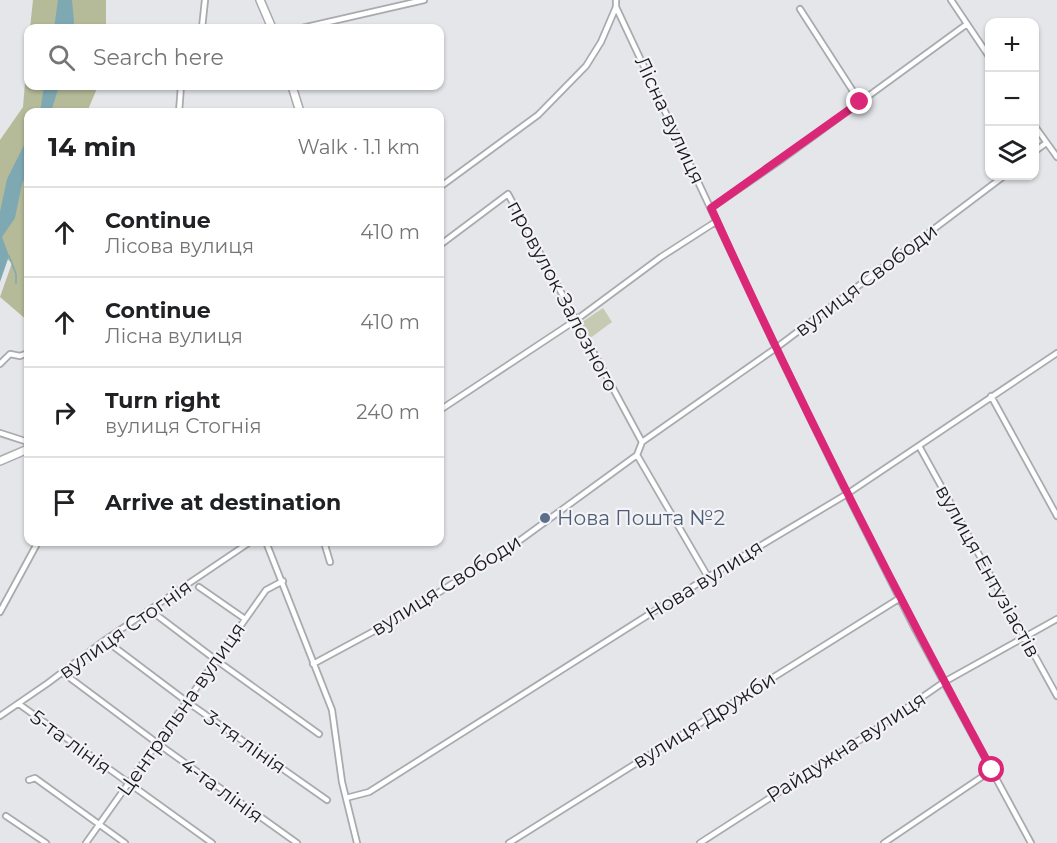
<!DOCTYPE html>
<html lang="en">
<head>
<meta charset="utf-8">
<style>
	:root { --surface:#fff; --page:#f2f2f2; --text:#202124; --muted:#757577; --line:#e0e0e0 }
	body { margin:0; font-family:Montserrat,sans-serif; background:var(--page); color:var(--text) }
	.controls { position:absolute; right:18px; top:18px; display:grid; overflow:hidden; border-radius:12px; box-shadow:0 2px 4px #0004 }
	.controls button { width:54px; height:54px; display:grid; place-items:center; padding:0; border:0; border-bottom:2px solid var(--line); background:var(--surface); color:var(--text); font:30px sans-serif }
	.stop { position:absolute; width:18px; height:18px; margin:-14px; border:4px solid #db2777; border-radius:50%; background:#fff }
	.stop.end { background:#db2777; border-color:#fff; box-shadow:0 2px 6px #0008 }
	.list { margin:0; padding:0; list-style:none }
	h2 { display:flex; justify-content:space-between; align-items:center; height:78px; margin:0; padding:0 24px; font-size:26px }
	h2 small { font-size:20px; font-weight:400; color:var(--muted) }
	.list li { display:grid; grid-template-columns:39px 1fr auto; gap:18px; align-items:center; box-sizing:border-box; height:90px; padding:0 24px; border-top:2px solid var(--line) }
	.list b { display:block; font-size:22px; white-space:nowrap }
	.list p { margin:0; font-size:20px; white-space:nowrap; color:var(--muted) }
	.list em { font-size:20px; font-style:normal; color:var(--muted) }
	.icon { flex:none; width:33px; height:33px; fill:none; stroke:currentColor; stroke-width:2; stroke-linecap:round; stroke-linejoin:round }
	.map { position:relative; flex:none; width:1057px; height:843px; overflow:hidden }
	.search { position:absolute; background:var(--surface); box-shadow:0 2px 4px #0004; left:24px; top:24px; width:420px; height:66px; display:flex; align-items:center; gap:15px; box-sizing:border-box; padding:0 21px; border-radius:12px; color:var(--muted); font-size:22px }
	.panel { position:absolute; background:var(--surface); box-shadow:0 2px 4px #0004; left:24px; top:108px; width:420px; height:438px; border-radius:12px }
	.map>svg:first-child { display:block }
</style>
</head>
<body>
<div class="map">
<svg width="1057" height="843" viewBox="0 0 1057 843">
	<rect width="100%" height="100%" fill="#e5e6ea"/>
	<path fill="#c6cab3" d="M 603,308 L 612,322 L 589,339 L 581,325 L 582,322 Z"/>
	<path fill="#b5ba98" d="M 33,0 L 106,0 L 106,28 L 30,28 Z
		M 28,48 L 28,86 L 98,86 L 87,112 L 28,112 L 28,321 L 0,297 L 12,263 L 0,253 L 0,140 L 23,107 Z"/>
	<path fill="#7ea9b2" d="M 58,0 L 72,0 L 74,22 L 73,28 L 54,28 Z
		M 44,86 L 59,86 L 51,112 L 40,112 Z
		M 28,137 L 28,170 L 22,184 L 15,218 L 2,237 L 9,256 L 0,282 L 0,212 L 7,179 Z"/>
	<g fill="none" stroke-linecap="round" stroke-linejoin="round">
		<path stroke="#7ea9b2" stroke-width="1.5" d="M 9,256 L 16,274 L 16,283"/>
		<g stroke="#a9aaae" stroke-width="8">
			<path id="street" d="M 951,0 L 990,58
				M 616,7 L 776,348 L 847,494 L 913,625 L 1031,843
				M 800,9 L 860,102
				M 202,28 L 205,0
				M 302,28 L 424,0
				M 179,112 L 181,86
				M 1034,125 L 1057,157
				M 1034,152 L 1046,143
				M 440,187 L 538,115 L 586,66 L 601,42 L 616,7 L 616,0
				M 711,208 L 778,162 L 967,24
				M 440,245 L 508,194 L 642,442
				M 0,364 L 10,354 L 20,356 L 28,353
				M 991,396 L 1057,516
				M 440,410 L 576,320 L 661,257 L 717,221
				M 0,433 L 28,442
				M 919,446 L 1057,696
				M 637,455 L 708,577
				M 266,542 L 332,710 L 342,782 L 357,843
				M 324,542 L 330,562
				M 199,587 L 245,619
				M 150,610 L 216,660 L 319,734
				M 0,612 L 38,542
				M 105,640 L 186,701 L 327,800
				M 313,664 L 402,616 L 519,541 L 637,455 L 642,442 L 776,348 L 1004,176
				M 62,672 L 157,743 L 297,843
				M 19,704 L 212,843
				M 0,716 L 48,683 L 105,640 L 250,542
				M 29,780 L 35,778 L 125,843
				M 346,798 L 369,792 L 708,577 L 847,494 L 1057,353
				M 6,816 L 46,843
				M 86,843 L 266,590 L 283,581
				M 509,843 L 900,598
				M 700,843 L 869,734 L 944,682 L 1057,619
				M 884,843 L 992,770"/>
		</g>
		<g stroke="#a9aaae" stroke-width="10">
			<path id="secondary" d="M 260,0 L 272,28
				M 292,86 L 300,112
				M 0,461 L 28,449"/>
		</g>
		<use href="#street" stroke="#fff" stroke-width="4.5"/>
		<use href="#secondary" stroke="#fff" stroke-width="7"/>
	</g>
	<g fill="none" stroke-linecap="round" stroke-linejoin="round">
		<path stroke="#db2777" stroke-width="8" d="M 860,102 L 711,208 C 798,399 892,586 992,770"/>
	</g>
	<circle fill="#5c6f8a" stroke="#f3f3f7" stroke-width="2" cx="545" cy="518" r="6"/>
	<g text-anchor="middle" dominant-baseline="central" stroke-width="4.5" stroke-linejoin="round" paint-order="stroke">
		<g font-size="20" fill="#1b1b1c" stroke="#f3f3f7">
			<text transform="translate(670 120) rotate(65)">Лісна вулиця</text>
			<text transform="translate(866 280) rotate(-37)">вулиця Свободи</text>
			<text transform="translate(563 296) rotate(62)">провулок Залозного</text>
			<text transform="translate(988 571) rotate(61)">вулиця Ентузіастів</text>
			<text transform="translate(704 580) rotate(-32)">Нова вулиця</text>
			<text transform="translate(446 585) rotate(-32)">вулиця Свободи</text>
			<text transform="translate(125 629) rotate(-35)">вулиця Стогнія</text>
			<text transform="translate(181 709) rotate(-55)">Центральна вулиця</text>
			<text transform="translate(704 720) rotate(-32)">вулиця Дружби</text>
			<text transform="translate(71 742) rotate(36)">5-та лінія</text>
			<text transform="translate(245 742) rotate(35)">3-тя лінія</text>
			<text transform="translate(846 747) rotate(-33)">Райдужна вулиця</text>
			<text transform="translate(222 790) rotate(36)">4-та лінія</text>
		</g>
		<g font-size="20" fill="#4e5e75" stroke="#f3f3f7" text-anchor="start">
			<text x="557" y="518">Нова Пошта №2</text>
		</g>
	</g>
</svg>
<div class="controls">
<button>+</button>
<button>−</button>
<button><svg class="icon" aria-label="layers" viewBox="0 0 24 24"><path d="M12 4l9 5-9 5-9-5zM3 14l9 5 9-5"/></svg></button>
</div>
<div class="stop" style="left:992px;top:770px"></div>
<div class="stop end" style="left:860px;top:102px"></div>
<div class="search"><svg class="icon" aria-label="search" viewBox="0 0 24 24"><circle cx="10" cy="10" r="6"/><path d="M15 15l6 6"/></svg>Search here</div>
<section class="panel">
<h2>14 min<small>Walk · 1.1 km</small></h2>
<ul class="list">
<li><svg class="icon" aria-label="ahead" viewBox="0 0 24 24"><path d="M12 20V5M6 11l6-6 6 6"/></svg><div><b>Continue</b><p>Лісова вулиця</p></div><em>410 m</em></li>
<li><svg class="icon" aria-label="ahead" viewBox="0 0 24 24"><path d="M12 20V5M6 11l6-6 6 6"/></svg><div><b>Continue</b><p>Лісна вулиця</p></div><em>410 m</em></li>
<li><svg class="icon" aria-label="right" viewBox="0 0 24 24"><path d="M7 20v-9h11M14 6l5 5-5 5"/></svg><div><b>Turn right</b><p>вулиця Стогнія</p></div><em>240 m</em></li>
<li><svg class="icon" aria-label="arrive" viewBox="0 0 24 24"><path d="M6 21V4h12l-3 4 3 4H6"/></svg><div><b>Arrive at destination</b></div></li>
</ul>
</section>
</div>
</body>
</html>
